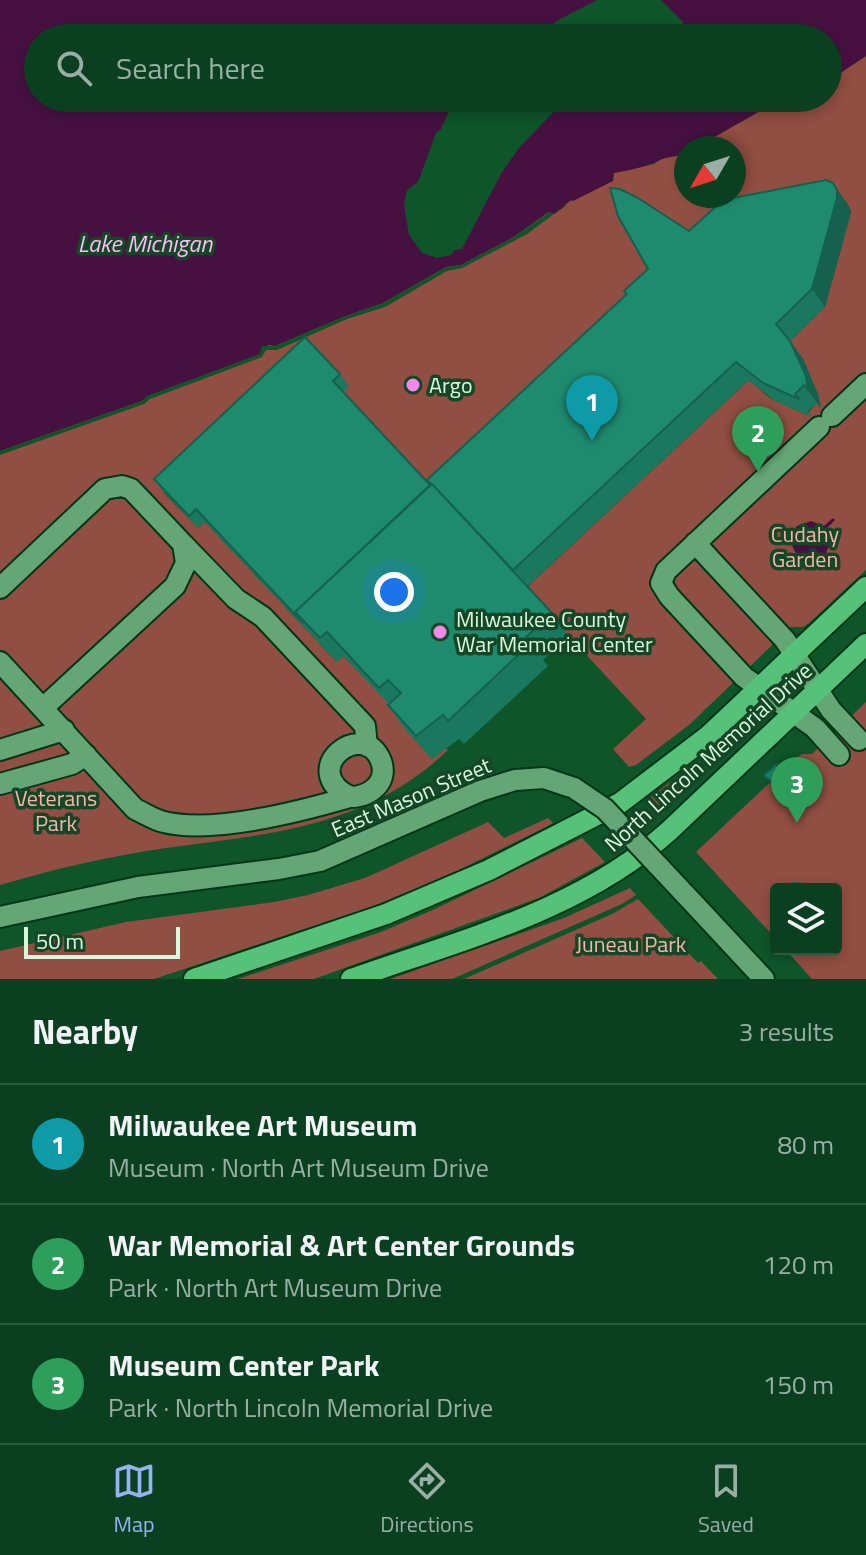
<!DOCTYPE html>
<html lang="en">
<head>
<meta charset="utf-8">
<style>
	:root { --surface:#0a4020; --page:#184b2d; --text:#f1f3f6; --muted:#99afa5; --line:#2a593e; --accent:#95b2f1 }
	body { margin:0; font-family:"Titillium Web",sans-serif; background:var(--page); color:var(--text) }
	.controls { position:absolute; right:24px; bottom:24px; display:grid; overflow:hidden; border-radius:8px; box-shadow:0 4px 12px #0003 }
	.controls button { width:72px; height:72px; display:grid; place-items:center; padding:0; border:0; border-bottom:2px solid var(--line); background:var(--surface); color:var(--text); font:40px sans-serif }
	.compass { position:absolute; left:674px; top:136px; width:72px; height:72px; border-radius:50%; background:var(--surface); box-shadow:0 4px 12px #0003; rotate:231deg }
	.scale { position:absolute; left:24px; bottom:20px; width:156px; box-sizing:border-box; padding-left:8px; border:4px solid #d8f9de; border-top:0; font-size:22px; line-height:28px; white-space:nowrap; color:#d8f9de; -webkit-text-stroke:6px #154726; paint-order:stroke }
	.you { position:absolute; left:394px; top:592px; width:28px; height:28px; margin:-20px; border:6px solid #fff; border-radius:50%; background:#1a73e8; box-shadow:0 0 0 12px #1a73e833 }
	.badge { display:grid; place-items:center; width:52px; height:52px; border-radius:50%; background:var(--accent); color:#fff; font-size:26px; font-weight:700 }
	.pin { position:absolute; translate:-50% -66px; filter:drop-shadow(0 2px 4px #0008) }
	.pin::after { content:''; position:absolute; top:42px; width:28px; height:24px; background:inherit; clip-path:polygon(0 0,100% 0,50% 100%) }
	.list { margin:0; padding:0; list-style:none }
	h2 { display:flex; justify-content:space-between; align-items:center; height:104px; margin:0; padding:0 32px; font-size:34px }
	h2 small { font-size:26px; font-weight:400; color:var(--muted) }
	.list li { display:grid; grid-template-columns:52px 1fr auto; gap:24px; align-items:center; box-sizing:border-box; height:120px; padding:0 32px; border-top:2px solid var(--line) }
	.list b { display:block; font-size:30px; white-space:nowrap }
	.list p { margin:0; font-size:26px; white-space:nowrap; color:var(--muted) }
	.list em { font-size:26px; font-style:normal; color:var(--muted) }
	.icon { flex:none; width:44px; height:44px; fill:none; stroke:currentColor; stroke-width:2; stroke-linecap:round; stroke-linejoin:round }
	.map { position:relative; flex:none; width:866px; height:979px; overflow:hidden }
	.search { position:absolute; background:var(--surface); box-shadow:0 4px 12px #0003; left:24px; right:24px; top:24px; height:88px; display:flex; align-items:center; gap:20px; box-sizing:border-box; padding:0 28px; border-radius:44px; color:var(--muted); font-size:30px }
	.sheet { height:464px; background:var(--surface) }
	nav { display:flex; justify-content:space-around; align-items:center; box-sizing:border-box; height:112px; border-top:2px solid var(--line); background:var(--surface); font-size:22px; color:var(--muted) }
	nav a { display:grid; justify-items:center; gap:4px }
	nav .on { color:var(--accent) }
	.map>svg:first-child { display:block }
</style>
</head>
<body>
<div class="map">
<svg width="866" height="979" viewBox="0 0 866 979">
	<rect width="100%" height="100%" fill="#0e552a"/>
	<path fill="#914e42" d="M 866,56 L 866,570 L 809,623 L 803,627 L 791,627 L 689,725 L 636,765 L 629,767 L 613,749 L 646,719 L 525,589 L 749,380 L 770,398 L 807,415 L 816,403 L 820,404 L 803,359 L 789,342 L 825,307 L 850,216 L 851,211 L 846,201 L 652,274 L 440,498 L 163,492 L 198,528 L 205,522 L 336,661 L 343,656 L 448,750 C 368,827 270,834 166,848 C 110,856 55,869 0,885 L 0,451 L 262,346 L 550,212 L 554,214 L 566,206 L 564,204 L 593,191 L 614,173 L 654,164 L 661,159 L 686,153 L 686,196 L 734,196 L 734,148 L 695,148 L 783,98 L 828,98 L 828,81 Z
		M 866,702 L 866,979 L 812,979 L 785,949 L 836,949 L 836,889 L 776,889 L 776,939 L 696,852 L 795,759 L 802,754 L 812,754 Z
		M 691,766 L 696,771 L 680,788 L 662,815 L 647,800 Z
		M 548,818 L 553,823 L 548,826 L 445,877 L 366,909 L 154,979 L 0,979 L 0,951 L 126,922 L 274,902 L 308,895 L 365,878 L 488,822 L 504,838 Z
		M 582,838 L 605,862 L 539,898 L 314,979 L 238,979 L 381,932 L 435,909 Z
		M 630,888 L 636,895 L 622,904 L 452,979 L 390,979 L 564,918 Z
		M 638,899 L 698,963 L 701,961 L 718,979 L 464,979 L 612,914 Z"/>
	<path fill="#461141" d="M 0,0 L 866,0 L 866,56 L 828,81 L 828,38 L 38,38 L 38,98 L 783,98 L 695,148 L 686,148 L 686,153 C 678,157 668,156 660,160 C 646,167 630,170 614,173 L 613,181 L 573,201 L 571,200 L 554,214 L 549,212 L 512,238 L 461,265 L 446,267 L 383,303 L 346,316 L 275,346 L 268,345 L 261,354 L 148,396 L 142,401 L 0,451 Z
		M 833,518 L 835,520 L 827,528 L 831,542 L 825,555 L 812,561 C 793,558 786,542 797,526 L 811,521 L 824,526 Z"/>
	<path fill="#0e552a" d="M 597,0 L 661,0 L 683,22 L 681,38 L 533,38 L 560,19 Z
		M 459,98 L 567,98 L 519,148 L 502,172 L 462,249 L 455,250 L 451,255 L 437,258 L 422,253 L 409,235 L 404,205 L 407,190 L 418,182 L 436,133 L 441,129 L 452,105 Z
		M 550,212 L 554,214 L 527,234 L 462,268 L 447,271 L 385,307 L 347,319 L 277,350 L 266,350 L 262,357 L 150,399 L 144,404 L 0,455 L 0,451 L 142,401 L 147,396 L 260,354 L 262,346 L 275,346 L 346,316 L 383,303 L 446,267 L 461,265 L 512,238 Z"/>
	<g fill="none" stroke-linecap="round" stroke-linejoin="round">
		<g stroke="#013717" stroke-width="24">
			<path id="minor" d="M 832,416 L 866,384
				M 819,427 L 666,571 L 661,583 L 669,596 L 744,677 L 815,728 L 839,755
				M 695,543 L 785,640 L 831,710 L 859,740
				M 183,544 L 236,599 L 263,617 L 365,726 L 367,746
				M 0,588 L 105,489 L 122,486 L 131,489 L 183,544 L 186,563 L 175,586 L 43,708
				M 0,662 L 135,809 C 144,813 154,820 164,822 C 213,834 302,811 350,797 C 369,797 389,783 381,761 C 364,717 296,769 350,797
				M 0,750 L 64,730
				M 0,784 L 72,764 L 86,755
				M 696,906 L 764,979
				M 0,917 L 138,887 L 279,869 L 320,861 L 480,791 L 515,780 L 544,778 L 574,788"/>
		</g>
		<g stroke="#013717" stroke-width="24">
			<path id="major" d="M 194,979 L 386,914 L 489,870 L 620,803 L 708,736 L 866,587
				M 351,979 C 461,940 582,910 670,830 L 866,644"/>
		</g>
		<use href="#minor" stroke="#65a676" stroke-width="20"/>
		<use href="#major" stroke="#56c279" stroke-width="20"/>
		<g stroke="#013717" stroke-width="24" stroke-linecap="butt">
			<path id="minor-bridge" d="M 574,788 L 605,809 L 696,906"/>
		</g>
		<use href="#minor-bridge" stroke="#65a676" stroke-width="20"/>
	</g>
	<path fill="#1a785f" d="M 850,208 L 850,216 L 825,307 L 790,341 L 803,359 L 818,394 L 821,408 L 816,403 L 808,412 L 812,417 L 775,401 L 749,380 L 528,586 L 552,613 L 569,636 L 543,660 L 548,666 L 464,744 L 459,739 L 432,759 L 404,728 L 388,705 L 389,704 L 343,656 L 337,662 L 205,522 L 198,528 L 163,491 L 154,479 L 340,374 L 349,386 L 343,392 L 430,485 L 627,294 L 689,231 Z
		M 764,775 L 788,777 L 804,800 L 792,812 L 780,799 Z"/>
	<path fill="#15614e" d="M 833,183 L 850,208 L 850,216 L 825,307 L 812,289 Z
		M 790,341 L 803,359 L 818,394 L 821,408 L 808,390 Z"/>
	<path fill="#1e8b6f" stroke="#15614e" stroke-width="2" d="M 826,180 L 833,183 L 837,190 L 837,198 L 812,289 L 776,324 L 790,341 L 806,376 L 808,390 L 804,385 L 795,394 L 799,399 L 763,383 L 736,362 L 513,570 L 432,484 L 431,484 L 427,480 L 627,294 L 624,291 L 648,269 L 618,216 L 610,188 L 620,189 L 638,198 L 689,231 L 723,200 Z
		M 305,337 L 340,374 L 333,381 L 430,485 L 295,612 L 303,623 L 196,509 L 189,516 L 154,479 Z
		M 432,484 L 552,613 L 526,637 L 531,643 L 448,721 L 443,715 L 416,736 L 388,705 L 401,693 L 388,680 L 379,688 L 327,632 L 320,638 L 295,612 Z
		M 776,764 L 788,777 L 776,788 L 764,775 Z
		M 792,883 L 806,884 L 811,889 L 785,889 Z"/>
	<g fill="#f788eb" stroke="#154726" stroke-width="3">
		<circle cx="413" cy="385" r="8"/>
		<circle cx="440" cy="632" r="8"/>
	</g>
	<g text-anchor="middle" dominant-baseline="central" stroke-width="7" stroke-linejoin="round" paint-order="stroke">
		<g font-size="22" fill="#d8f9de" stroke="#154726" text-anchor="start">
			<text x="429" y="385">Argo</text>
			<text x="456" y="619">Milwaukee County<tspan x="456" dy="25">War Memorial Center</tspan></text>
		</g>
		<g font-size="22" fill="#f7b5a8" stroke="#154726">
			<text x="805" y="534">Cudahy<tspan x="805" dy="25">Garden</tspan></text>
			<text x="56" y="798">Veterans<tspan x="56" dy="25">Park</tspan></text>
			<text x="631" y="944">Juneau Park</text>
		</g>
		<g font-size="22" fill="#d8f9de" stroke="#154726">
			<text transform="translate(708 757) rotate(-42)">North Lincoln Memorial Drive</text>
			<text transform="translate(411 797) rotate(-23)">East Mason Street</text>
		</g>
		<g font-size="24" font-style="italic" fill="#febbf5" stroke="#154726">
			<text x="145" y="243">Lake Michigan</text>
		</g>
	</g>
</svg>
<div class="controls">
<button><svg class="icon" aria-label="layers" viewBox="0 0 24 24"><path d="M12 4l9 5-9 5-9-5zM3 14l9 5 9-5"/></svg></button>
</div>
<svg class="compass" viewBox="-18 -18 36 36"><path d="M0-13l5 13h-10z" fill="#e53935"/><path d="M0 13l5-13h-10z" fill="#99afa5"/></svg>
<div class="scale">50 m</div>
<div class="you"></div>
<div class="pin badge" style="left:592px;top:441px;background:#0f9aa8">1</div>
<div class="pin badge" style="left:758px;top:472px;background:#2e9e5b">2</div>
<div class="pin badge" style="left:797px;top:823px;background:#2e9e5b">3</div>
<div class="search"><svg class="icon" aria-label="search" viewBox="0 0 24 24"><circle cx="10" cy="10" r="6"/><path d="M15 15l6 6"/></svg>Search here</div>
</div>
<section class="sheet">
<h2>Nearby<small>3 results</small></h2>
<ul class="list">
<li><span class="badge" style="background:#0f9aa8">1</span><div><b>Milwaukee Art Museum</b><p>Museum · North Art Museum Drive</p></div><em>80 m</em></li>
<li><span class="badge" style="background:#2e9e5b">2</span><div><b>War Memorial &amp; Art Center Grounds</b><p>Park · North Art Museum Drive</p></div><em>120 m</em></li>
<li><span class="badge" style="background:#2e9e5b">3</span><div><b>Museum Center Park</b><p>Park · North Lincoln Memorial Drive</p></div><em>150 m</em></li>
</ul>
</section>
<nav>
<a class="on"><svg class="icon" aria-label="map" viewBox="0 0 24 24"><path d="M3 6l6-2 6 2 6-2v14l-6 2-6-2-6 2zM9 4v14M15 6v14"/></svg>Map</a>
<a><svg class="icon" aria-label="directions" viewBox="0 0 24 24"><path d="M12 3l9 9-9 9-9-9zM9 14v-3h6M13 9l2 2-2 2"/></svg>Directions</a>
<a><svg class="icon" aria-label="saved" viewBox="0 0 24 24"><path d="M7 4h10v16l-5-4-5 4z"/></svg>Saved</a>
</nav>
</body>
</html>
